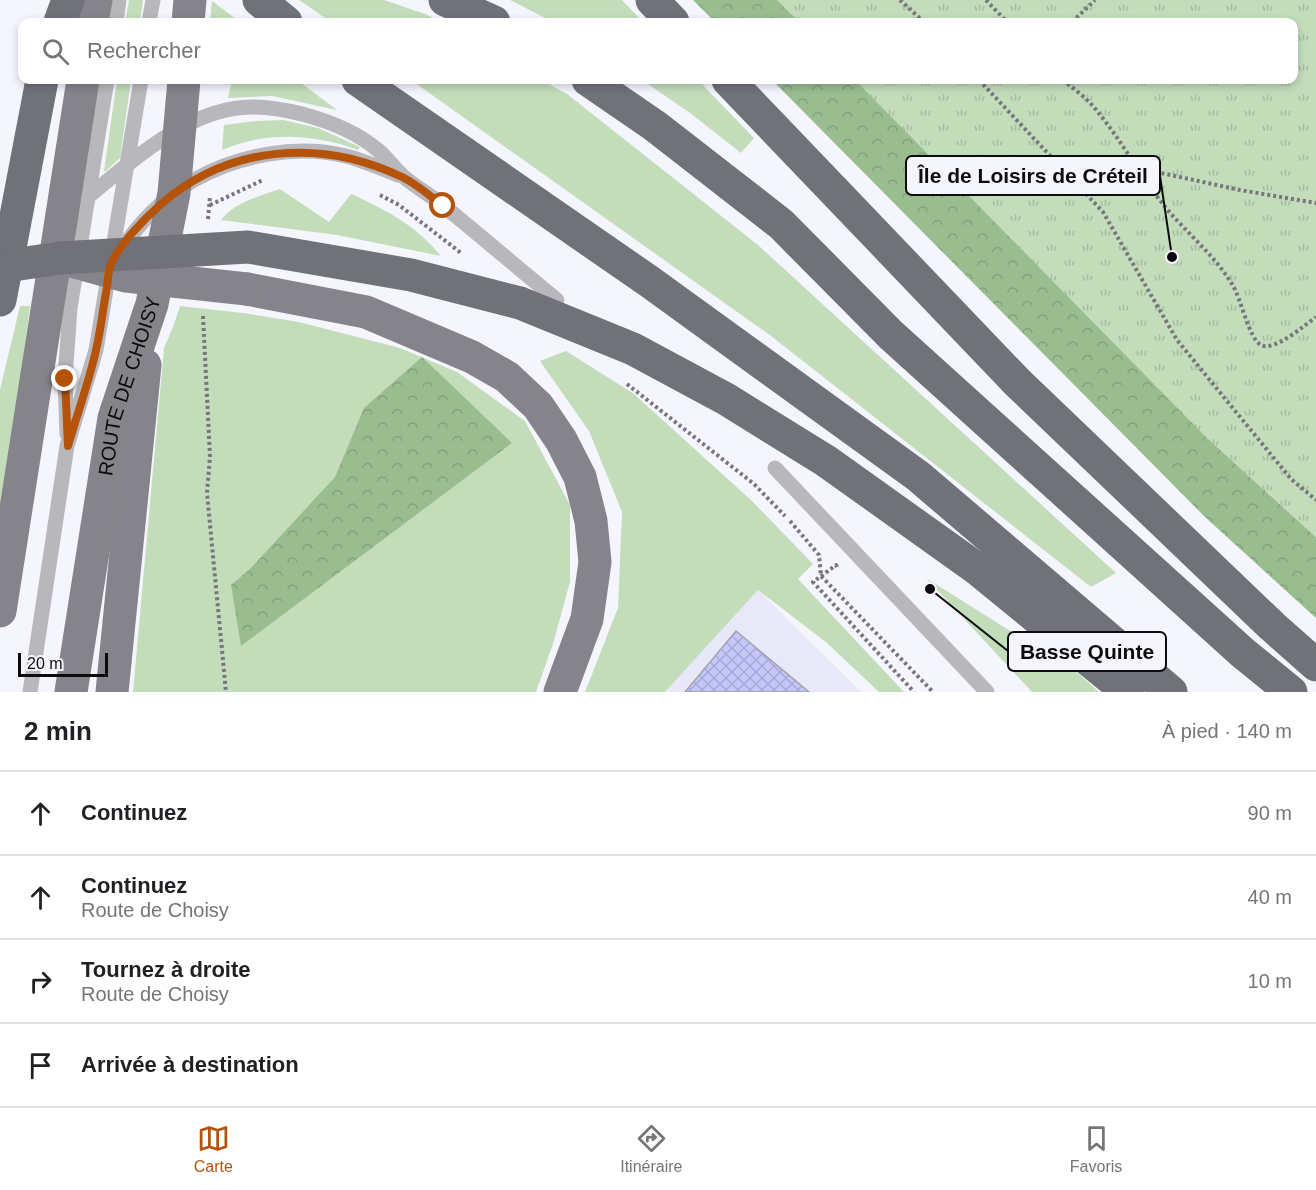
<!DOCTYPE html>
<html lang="fr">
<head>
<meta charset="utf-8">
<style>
	:root { --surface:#fff; --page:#f2f2f2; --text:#202124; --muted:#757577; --line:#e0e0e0; --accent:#b45309 }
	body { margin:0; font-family:Helvetica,sans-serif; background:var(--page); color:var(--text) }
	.scale { position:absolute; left:18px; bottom:15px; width:90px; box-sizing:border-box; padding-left:6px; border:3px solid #0c0c0f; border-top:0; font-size:16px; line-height:21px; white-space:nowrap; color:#0c0c0f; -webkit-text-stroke:4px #f5f5fe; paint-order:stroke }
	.stop { position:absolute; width:18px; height:18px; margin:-14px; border:4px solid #b45309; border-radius:50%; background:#fff }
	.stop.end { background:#b45309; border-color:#fff; box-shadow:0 2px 6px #0008 }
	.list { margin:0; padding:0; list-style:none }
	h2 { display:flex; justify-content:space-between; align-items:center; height:78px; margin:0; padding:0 24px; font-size:26px }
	h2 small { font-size:20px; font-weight:400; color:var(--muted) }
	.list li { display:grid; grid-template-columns:39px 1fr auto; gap:18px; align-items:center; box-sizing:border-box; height:84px; padding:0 24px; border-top:2px solid var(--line) }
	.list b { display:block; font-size:22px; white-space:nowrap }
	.list p { margin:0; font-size:20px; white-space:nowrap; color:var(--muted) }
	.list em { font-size:20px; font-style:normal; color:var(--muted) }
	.icon { flex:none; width:33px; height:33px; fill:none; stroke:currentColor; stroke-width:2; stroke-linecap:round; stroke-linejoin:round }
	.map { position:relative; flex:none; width:1316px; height:692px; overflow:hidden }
	.search { position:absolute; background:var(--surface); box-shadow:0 3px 9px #0003; left:18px; right:18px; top:18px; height:66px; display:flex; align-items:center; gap:15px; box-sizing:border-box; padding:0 21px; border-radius:12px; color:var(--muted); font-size:22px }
	.sheet { height:414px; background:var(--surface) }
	nav { display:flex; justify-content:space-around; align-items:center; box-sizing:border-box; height:84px; border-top:2px solid var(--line); background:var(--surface); font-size:16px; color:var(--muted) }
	nav a { display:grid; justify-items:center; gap:3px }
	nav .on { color:var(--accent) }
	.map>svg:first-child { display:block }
</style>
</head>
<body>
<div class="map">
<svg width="1316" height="692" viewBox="0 0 1316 692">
	<defs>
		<pattern id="forest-crowns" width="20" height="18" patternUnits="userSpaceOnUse" patternTransform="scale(1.5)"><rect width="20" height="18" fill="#9abd90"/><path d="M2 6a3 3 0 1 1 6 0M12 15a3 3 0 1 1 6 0" fill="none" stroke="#84a17b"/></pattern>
		<pattern id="park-tufts" width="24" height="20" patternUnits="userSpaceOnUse" patternTransform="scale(1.5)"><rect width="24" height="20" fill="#c3ddbb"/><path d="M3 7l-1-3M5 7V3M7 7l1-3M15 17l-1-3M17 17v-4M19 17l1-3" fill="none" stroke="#a6bca0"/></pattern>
		<pattern id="building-cross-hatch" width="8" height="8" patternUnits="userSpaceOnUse" patternTransform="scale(1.5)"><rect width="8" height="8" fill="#c5c7fb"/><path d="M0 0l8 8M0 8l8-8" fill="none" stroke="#a8aad6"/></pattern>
	</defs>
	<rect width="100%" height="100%" fill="#f5f5fe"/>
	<path fill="#e8e8f8" d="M 758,590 L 861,692 L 665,692 Z"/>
	<path fill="#c3ddbb" d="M 129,0 L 143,0 L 140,22 L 125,22 Z
		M 299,0 L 384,0 L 425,14 L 441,22 L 331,22 Z
		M 510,0 L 622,0 L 643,22 L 553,22 Z
		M 212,1 L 240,22 L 210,22 Z
		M 117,80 L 131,80 L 120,158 L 106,171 L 104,171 Z
		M 232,80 L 297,80 L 337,110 L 272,96 L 228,98 Z
		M 411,80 L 541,80 L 567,94 L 758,245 L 1116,573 L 1091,587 L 771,336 Z
		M 642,80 L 698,80 L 754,138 L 741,153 L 690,113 Z
		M 283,120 L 318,128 L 360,147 L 358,150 C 314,134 266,131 222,150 L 224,125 L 257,121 Z
		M 280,189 L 329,222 L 351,194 C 385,209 418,227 441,256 L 337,235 L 221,220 C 234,202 260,196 280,189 Z
		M 20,306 L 30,306 L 3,509 L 0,512 L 0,390 Z
		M 180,306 L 243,313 L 299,322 L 400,348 L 457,372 L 525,421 L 570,505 L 570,582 L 553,644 L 536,692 L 133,692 L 164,348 L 173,327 Z
		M 566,351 L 634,394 L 752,501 L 813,564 L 798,579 L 904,692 L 879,692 L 827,643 L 758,590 L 665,692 L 585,692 L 618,608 L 622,512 L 589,431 L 540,361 Z
		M 926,578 L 1079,674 L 1099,692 L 1032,692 Z"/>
	<path fill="url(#forest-crowns)" d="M 693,0 L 1025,0 L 1018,22 L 715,22 Z
		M 772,80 L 1040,80 L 1203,434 L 1316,537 L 1316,618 L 1205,517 Z
		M 422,357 L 512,443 L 241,646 L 231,585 L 250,569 L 335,477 L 364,408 Z"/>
	<path fill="url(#park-tufts)" d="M 777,0 L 1316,0 L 1316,537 L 1203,434 L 855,80 L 1294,80 L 1294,22 L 799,22 Z"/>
	<path fill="url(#building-cross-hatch)" stroke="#a2a3aa" stroke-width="1.5" d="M 736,631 L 809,692 L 685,692 Z"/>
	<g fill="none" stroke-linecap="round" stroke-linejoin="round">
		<path stroke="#76767c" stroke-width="4" stroke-dasharray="3 3" stroke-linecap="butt" d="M 900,0 L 924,22
			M 986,0 L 1007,22
			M 1072,22 L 1095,0
			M 979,80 L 1103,212 L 1177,340 L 1291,479 L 1316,500
			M 1063,80 C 1074,89 1088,99 1097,111 C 1122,141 1141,177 1166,208 C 1187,233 1215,256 1232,284 C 1241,298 1249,339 1261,345 C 1274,352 1305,325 1316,317
			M 1138,168 L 1240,190 L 1316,203
			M 380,195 L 399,205 L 461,253
			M 210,205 L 263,180
			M 208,219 L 210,196
			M 203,316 L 210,456 L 207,493 L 226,692
			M 627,384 L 754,484 L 785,516
			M 790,521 L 819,555 L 821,576 L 933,692
			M 837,567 L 836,565 L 813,582 L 914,692"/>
		<path stroke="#b8b8bc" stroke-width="15" d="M 116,22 L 119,0
			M 149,22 L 153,0
			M 88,197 C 133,160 190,107 252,107 C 268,107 286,110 302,114 C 329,121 358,133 379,151 C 388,159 395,169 404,177 C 417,188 432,196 445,207 C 482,237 519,269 557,300
			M 119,253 C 138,224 164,197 194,180 C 238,155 297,144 346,156 C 364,161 381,168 398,175
			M 67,434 L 65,379 L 70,308 L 107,80
			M 775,468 L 987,692
			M 30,692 L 67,446 L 96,350 L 141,80"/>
		<g stroke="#84848a" stroke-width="33">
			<path d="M 92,22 L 96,0"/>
			<path d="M 188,22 L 190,0"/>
			<path d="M 247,289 L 366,312 L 472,357 L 507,377 L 538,406 L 561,440 L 580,477 L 591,521 L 595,562 L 587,619 L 560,692"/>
			<path d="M 0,611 L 83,80"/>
			<path id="s1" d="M 71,692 L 114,418 L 152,304 L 174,193 L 184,80"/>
			<path d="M 112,692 L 145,365"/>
		</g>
		<path stroke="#717279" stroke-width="33" d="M 445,0 L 494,22
			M 652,0 L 673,22
			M 60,22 L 68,0
			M 358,80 L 650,282 L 918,476 L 1171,692
			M 588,80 L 655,126 L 781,224 L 891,335 L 1243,653 L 1291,692
			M 728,80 L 1018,383 L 1272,626 L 1316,665
			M 0,300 L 42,80"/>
		<path stroke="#84848a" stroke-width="33" d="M 68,260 L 126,276 L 247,289"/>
		<path stroke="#717279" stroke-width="33" d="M 259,0 L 286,22
			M 0,267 L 60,258 L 248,247 L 411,275 L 520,303 L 633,349 L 726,399 L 826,461 L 976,568 L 1128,692"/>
	</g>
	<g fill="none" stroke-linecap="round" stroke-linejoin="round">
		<path stroke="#b45309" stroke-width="8" d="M 65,379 L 68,446 C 77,414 89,382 96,350 C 101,329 103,308 107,287 C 108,280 108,271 111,264 C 120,244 143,220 160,205 C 228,145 321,138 402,177 C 417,184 430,196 443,206"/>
	</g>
	<g text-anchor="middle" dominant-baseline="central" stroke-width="6" stroke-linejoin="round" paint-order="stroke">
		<g font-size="20" fill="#0c0c0f" stroke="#f5f5fe">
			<text stroke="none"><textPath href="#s1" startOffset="312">ROUTE DE CHOISY</textPath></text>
		</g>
	</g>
	<path fill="none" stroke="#0c0c0f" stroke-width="2" d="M1172 257L1160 176M930 589L1008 651"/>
	<g fill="#0c0c0f" stroke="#f5f5fe" stroke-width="2">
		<circle cx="1172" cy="257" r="6"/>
		<circle cx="930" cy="589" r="6"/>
	</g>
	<g fill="#f5f5fe" stroke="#0c0c0f" stroke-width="2">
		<rect x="906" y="156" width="254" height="39" rx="6"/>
		<rect x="1008" y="632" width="158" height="39" rx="6"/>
	</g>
	<g font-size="21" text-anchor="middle" font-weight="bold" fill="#0c0c0f">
		<text x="1033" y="183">Île de Loisirs de Créteil</text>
		<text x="1087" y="659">Basse Quinte</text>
	</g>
</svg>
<div class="scale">20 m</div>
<div class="stop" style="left:443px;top:206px"></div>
<div class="stop end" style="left:65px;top:379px"></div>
<div class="search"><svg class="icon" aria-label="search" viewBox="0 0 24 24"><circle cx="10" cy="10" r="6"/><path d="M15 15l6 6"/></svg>Rechercher</div>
</div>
<section class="sheet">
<h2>2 min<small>À pied · 140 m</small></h2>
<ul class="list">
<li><svg class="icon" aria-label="ahead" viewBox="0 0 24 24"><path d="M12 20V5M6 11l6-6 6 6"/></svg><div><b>Continuez</b></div><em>90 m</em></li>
<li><svg class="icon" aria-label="ahead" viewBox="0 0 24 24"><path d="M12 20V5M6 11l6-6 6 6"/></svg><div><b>Continuez</b><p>Route de Choisy</p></div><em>40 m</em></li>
<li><svg class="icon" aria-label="right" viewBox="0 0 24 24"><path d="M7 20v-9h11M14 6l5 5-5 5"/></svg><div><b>Tournez à droite</b><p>Route de Choisy</p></div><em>10 m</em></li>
<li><svg class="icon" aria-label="arrive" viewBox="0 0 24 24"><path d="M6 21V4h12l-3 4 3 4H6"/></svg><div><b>Arrivée à destination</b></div></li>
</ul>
</section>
<nav>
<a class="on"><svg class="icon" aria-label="map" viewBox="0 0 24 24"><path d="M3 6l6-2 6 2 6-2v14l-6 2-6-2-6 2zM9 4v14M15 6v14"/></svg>Carte</a>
<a><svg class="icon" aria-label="directions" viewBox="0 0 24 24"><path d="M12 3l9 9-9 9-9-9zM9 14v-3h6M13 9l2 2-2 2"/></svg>Itinéraire</a>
<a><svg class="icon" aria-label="saved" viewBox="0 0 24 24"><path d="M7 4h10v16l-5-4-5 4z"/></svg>Favoris</a>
</nav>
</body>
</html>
